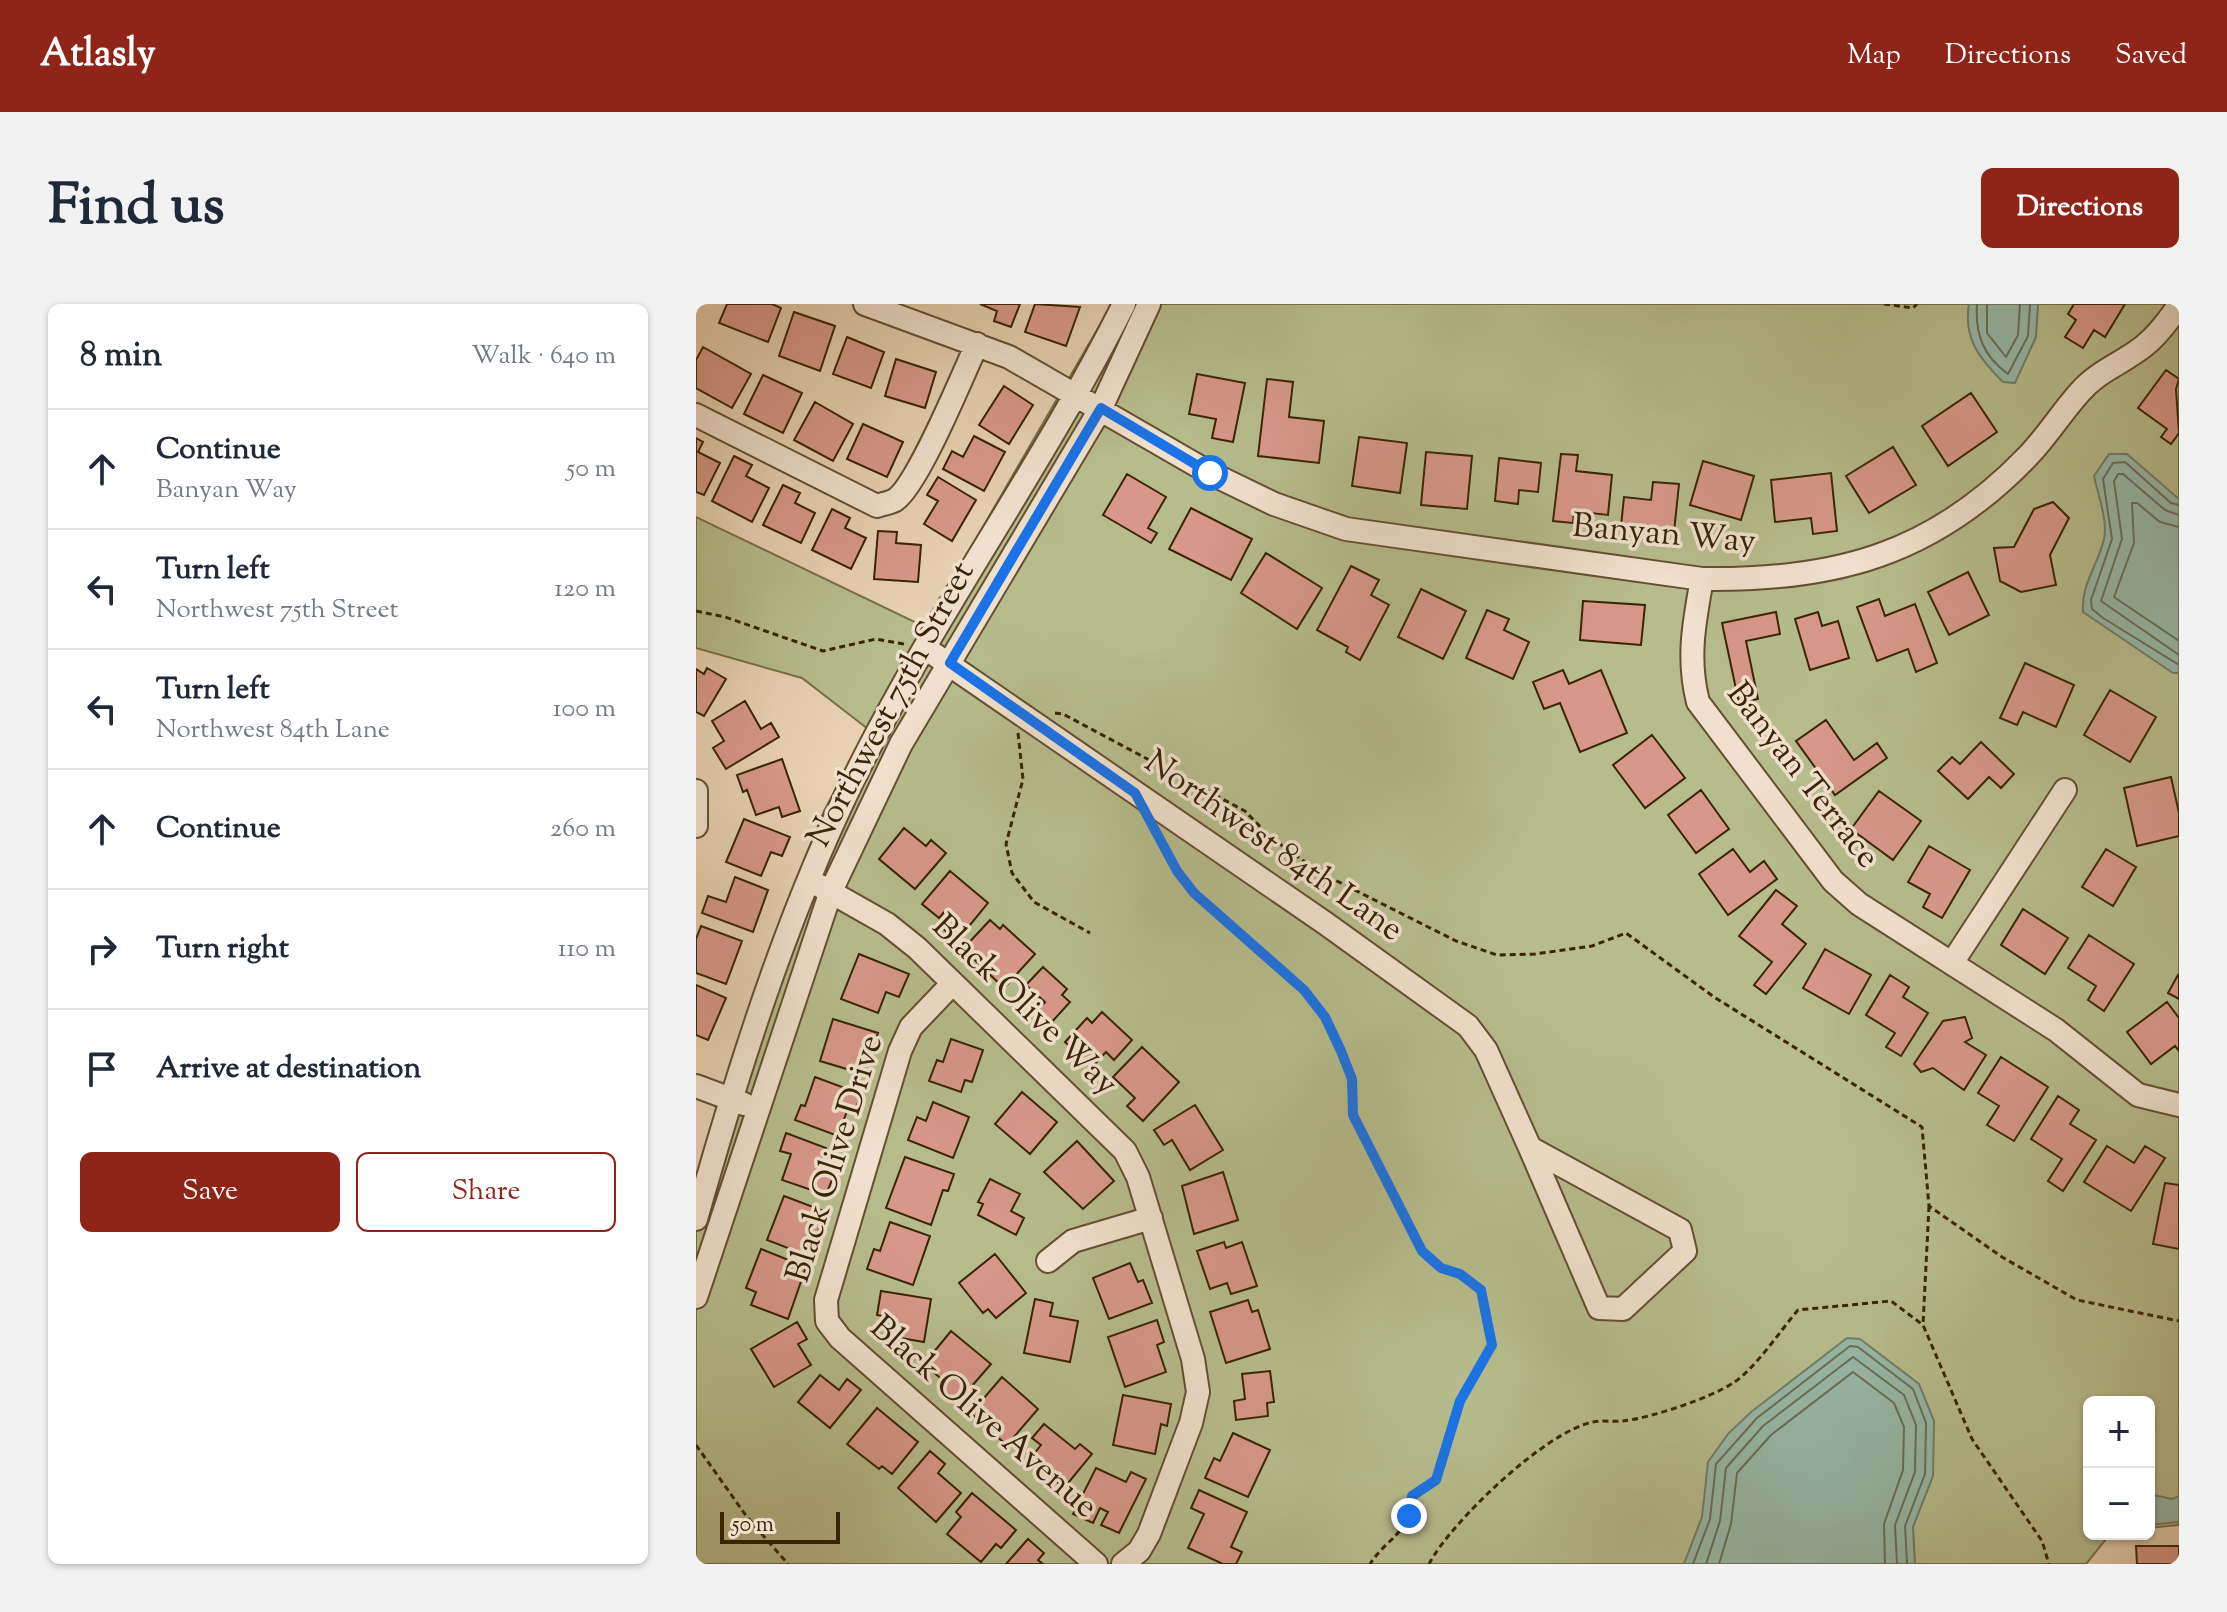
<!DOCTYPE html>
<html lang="en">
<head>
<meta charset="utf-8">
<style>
	:root { --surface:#fff; --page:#f2f2f3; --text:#1f2937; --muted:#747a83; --line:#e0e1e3; --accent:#8f2418 }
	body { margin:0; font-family:"Sorts Mill Goudy",serif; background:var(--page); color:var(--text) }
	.controls { position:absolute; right:24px; bottom:24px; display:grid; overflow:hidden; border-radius:12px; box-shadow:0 2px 6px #0004 }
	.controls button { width:72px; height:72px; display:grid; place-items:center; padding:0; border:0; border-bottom:2px solid var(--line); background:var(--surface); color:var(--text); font:40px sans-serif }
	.scale { position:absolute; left:24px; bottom:20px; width:120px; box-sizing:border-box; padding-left:8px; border:4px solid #3a2404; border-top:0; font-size:22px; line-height:28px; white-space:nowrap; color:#3a2404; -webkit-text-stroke:6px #efe1cd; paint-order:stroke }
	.stop { position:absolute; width:24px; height:24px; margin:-18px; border:6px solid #1a73e8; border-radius:50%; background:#fff }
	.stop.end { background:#1a73e8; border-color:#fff; box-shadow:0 2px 8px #0008 }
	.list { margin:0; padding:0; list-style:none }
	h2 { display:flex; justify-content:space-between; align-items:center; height:104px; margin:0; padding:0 32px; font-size:34px }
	h2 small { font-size:26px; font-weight:400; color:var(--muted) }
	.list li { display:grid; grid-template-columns:52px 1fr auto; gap:24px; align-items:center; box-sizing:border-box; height:120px; padding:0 32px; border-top:2px solid var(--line) }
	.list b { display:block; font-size:30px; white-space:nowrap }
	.list p { margin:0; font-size:26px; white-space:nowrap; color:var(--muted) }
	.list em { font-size:26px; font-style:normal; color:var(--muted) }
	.actions { display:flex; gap:16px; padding:24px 32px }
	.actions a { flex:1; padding:18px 0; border:2px solid var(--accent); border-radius:12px; text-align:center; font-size:28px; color:var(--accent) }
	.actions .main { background:var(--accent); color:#fff }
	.icon { flex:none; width:44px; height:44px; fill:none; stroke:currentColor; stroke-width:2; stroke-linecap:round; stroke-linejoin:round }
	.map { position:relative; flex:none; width:1483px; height:1260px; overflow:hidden; border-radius:12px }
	header { display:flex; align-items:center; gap:48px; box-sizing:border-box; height:112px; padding:0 40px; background:var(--accent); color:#fff }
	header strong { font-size:38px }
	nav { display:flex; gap:44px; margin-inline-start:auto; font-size:28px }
	.intro { display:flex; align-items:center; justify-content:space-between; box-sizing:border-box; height:192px; padding:0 48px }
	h1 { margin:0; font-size:56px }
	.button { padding:20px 36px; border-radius:12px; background:var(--accent); color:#fff; font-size:28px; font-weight:700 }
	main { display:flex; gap:48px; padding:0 48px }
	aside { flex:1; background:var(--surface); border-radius:12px; box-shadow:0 2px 6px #0004 }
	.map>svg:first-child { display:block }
</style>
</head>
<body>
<header>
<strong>Atlasly</strong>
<nav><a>Map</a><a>Directions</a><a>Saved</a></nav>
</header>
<div class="intro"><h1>Find us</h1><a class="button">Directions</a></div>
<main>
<aside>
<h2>8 min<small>Walk · 640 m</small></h2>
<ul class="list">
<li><svg class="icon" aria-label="ahead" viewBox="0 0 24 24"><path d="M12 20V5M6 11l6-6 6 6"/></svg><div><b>Continue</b><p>Banyan Way</p></div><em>50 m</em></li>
<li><svg class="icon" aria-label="left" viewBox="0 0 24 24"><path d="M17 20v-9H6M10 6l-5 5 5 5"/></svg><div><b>Turn left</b><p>Northwest 75th Street</p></div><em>120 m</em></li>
<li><svg class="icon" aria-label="left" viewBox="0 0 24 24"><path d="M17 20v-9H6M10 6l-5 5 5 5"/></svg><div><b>Turn left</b><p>Northwest 84th Lane</p></div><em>100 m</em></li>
<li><svg class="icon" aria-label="ahead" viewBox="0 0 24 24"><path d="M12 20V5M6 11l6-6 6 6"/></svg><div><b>Continue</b></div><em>260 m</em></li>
<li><svg class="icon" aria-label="right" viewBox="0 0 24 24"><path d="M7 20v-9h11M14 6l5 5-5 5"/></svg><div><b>Turn right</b></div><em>110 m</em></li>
<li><svg class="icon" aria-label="arrive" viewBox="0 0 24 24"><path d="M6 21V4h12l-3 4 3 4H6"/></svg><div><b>Arrive at destination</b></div></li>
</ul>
<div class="actions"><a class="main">Save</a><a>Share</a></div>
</aside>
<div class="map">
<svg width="1483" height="1260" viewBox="0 0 1483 1260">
	<rect width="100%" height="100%" fill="#e7d1b2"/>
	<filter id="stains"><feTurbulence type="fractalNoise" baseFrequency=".0025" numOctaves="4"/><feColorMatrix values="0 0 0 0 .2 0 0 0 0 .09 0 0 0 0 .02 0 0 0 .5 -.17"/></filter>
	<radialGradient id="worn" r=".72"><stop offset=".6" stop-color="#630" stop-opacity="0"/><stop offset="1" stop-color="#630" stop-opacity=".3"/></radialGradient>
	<path fill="#b6bc8c" stroke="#787048" stroke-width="2" d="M 416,0 L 1483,0 L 1483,1221 L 1453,1224 L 1453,1098 L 1393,1098 L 1393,1230 L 1414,1230 L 1390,1260 L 0,1260 L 0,881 L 100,577 L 128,507 L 172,425 L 106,374 L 0,344 L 0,213 L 229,323 Z"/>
	<path fill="#97b8a8" stroke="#727d66" stroke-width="2" d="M 1273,0 L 1342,0 L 1340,33 L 1319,79 L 1307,78 C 1284,55 1267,35 1273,0 Z
		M 1413,150 L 1431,150 L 1483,195 L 1483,369 L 1477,369 L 1387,308 C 1385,280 1402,261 1408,235 C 1412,217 1402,191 1398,172 Z
		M 1151,1034 L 1164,1035 L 1223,1080 L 1238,1117 L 1237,1172 L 1217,1223 L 1219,1260 L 988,1260 L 1006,1213 L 1012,1158 L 1032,1130 L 1055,1108 Z
		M 1453,1190 L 1476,1195 L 1483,1192 L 1483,1218 L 1453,1221 Z"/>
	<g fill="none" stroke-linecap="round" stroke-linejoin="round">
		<path stroke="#686e56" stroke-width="2" d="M 1281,0 C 1279,30 1287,52 1312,70 L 1332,32 L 1334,0
			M 1291,0 L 1291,29 L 1310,53 L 1322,31 L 1324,0
			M 1483,201 L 1475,199 L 1429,158 L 1417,159 L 1407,175 L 1416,235 L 1395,296 L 1396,305 L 1407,314 L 1483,361
			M 1483,211 L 1469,206 L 1427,170 L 1422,170 L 1418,177 L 1426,235 L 1405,297 L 1483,351
			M 1483,223 L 1464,218 L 1441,199 L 1436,199 L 1438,239 L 1418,293 L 1483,337
			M 997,1260 L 1014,1215 L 1020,1160 L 1061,1114 L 1154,1042 L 1162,1043 L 1217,1085 L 1230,1119 L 1229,1170 L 1209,1222 L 1211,1260
			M 1010,1260 L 1024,1217 L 1030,1164 L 1067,1122 L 1157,1053 L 1208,1091 L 1220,1121 L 1219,1168 L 1199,1221 L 1201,1260
			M 1023,1260 L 1035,1220 L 1041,1169 L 1075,1131 L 1157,1068 L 1198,1099 L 1208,1123 L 1207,1166 L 1188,1220 L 1189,1260"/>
	</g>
	<path fill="#d79889" stroke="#3a2404" stroke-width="2" d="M 31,0 L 76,0 L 85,4 L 72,38 L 23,19 Z
		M 284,0 L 324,0 L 315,23 L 298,17 L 301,7 Z
		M 339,0 L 384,3 L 370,42 L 329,28 Z
		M 1378,0 L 1429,0 L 1409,33 L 1398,26 L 1387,44 L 1369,33 L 1380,16 L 1372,10 Z
		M 98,8 L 139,22 L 124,67 L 83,52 Z
		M 151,33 L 188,48 L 175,84 L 137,70 Z
		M 7,43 L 55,70 L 36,104 L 0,84 L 0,56 Z
		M 200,55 L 240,68 L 229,104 L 189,92 Z
		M 1470,66 L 1483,75 L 1480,85 L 1483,129 L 1475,140 L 1465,133 L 1471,125 L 1442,104 Z
		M 501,70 L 549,79 L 537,138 L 516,134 L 520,115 L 493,110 Z
		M 67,71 L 106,89 L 87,129 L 48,110 Z
		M 571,75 L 597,78 L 593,113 L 628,117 L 623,159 L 562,152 Z
		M 308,82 L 337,101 L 313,140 L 283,121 Z
		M 1275,89 L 1301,128 L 1252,162 L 1226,122 Z
		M 119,98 L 157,120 L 137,157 L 98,136 Z
		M 167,120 L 207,138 L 191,173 L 151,155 Z
		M 278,132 L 309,148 L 288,187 L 247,165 L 256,147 L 267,153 Z
		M 663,133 L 711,139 L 704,189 L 656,182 Z
		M 0,134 L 7,138 L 2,148 L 24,159 L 8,191 L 0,188 Z
		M 1197,143 L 1220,181 L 1173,209 L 1150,172 Z
		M 730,148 L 776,152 L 771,205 L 725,201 Z
		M 865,150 L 882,151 L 880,167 L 916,171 L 912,211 L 878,207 L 877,219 L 857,217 Z
		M 38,152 L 56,161 L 50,172 L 73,184 L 56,218 L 16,197 Z
		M 803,154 L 845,159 L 842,188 L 823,186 L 822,200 L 799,197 Z
		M 1007,157 L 1058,172 L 1045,216 L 994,201 Z
		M 1135,169 L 1141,227 L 1117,230 L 1115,214 L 1079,218 L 1075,176 Z
		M 431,170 L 470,193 L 452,224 L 461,229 L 455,239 L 407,211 Z
		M 242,173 L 280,196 L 256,237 L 228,220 L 242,197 L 231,191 Z
		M 957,178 L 983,180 L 978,228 L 925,222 L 928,193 L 955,196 Z
		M 87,181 L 104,189 L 99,199 L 119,209 L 105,239 L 67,221 Z
		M 1357,198 L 1373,214 L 1354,251 L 1360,281 L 1325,288 L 1304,277 L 1298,244 L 1318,243 L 1338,205 Z
		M 495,204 L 556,235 L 535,276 L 473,245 Z
		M 136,205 L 154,214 L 149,224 L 170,234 L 155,265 L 116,246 Z
		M 182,227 L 201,228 L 200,239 L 225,241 L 222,278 L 178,275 Z
		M 570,249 L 626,284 L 601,325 L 545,289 Z
		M 655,262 L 683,276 L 675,291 L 693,301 L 664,356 L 650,348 L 652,343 L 621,326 Z
		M 1272,268 L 1293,311 L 1253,331 L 1232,288 Z
		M 725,285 L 770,307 L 747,355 L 702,333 Z
		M 1183,295 L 1189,312 L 1219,300 L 1241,359 L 1220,368 L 1212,345 L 1181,357 L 1161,303 Z
		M 887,297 L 949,301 L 945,341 L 884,336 Z
		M 791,306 L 813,315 L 808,326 L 833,338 L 817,375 L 770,354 Z
		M 1080,308 L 1084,330 L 1050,337 L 1062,395 L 1043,399 L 1026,319 Z
		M 1122,308 L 1126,322 L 1142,317 L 1153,354 L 1114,366 L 1099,315 Z
		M 1329,359 L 1378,381 L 1360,423 L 1327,408 L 1321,421 L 1304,414 Z
		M 11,364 L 30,375 L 8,412 L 0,408 L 0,365 L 8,370 Z
		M 867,366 L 873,380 L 905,366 L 931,429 L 884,448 L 864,399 L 848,405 L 837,378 Z
		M 1414,386 L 1460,413 L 1434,458 L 1388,431 Z
		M 49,397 L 65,425 L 75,419 L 83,433 L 30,465 L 17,444 L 28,437 L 16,417 Z
		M 1130,416 L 1158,456 L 1181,439 L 1191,454 L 1139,491 L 1100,437 Z
		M 956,431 L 989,474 L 949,504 L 917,461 Z
		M 1285,438 L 1318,470 L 1305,484 L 1293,473 L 1272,495 L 1242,467 L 1256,453 L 1264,460 Z
		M 86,455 L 104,507 L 86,513 L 83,503 L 60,511 L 51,486 L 47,488 L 41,471 Z
		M 1475,473 L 1483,509 L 1483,532 L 1441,542 L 1428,484 Z
		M 1005,486 L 1033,525 L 1000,549 L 972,511 Z
		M 1183,487 L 1225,517 L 1197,556 L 1155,525 Z
		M 48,515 L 94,533 L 86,552 L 75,548 L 65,572 L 30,558 Z
		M 208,524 L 230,542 L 235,536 L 250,549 L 219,585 L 183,555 Z
		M 1233,542 L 1274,566 L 1246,614 L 1227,603 L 1234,590 L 1212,578 Z
		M 1037,545 L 1054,568 L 1068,557 L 1081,575 L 1032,611 L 1003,570 Z
		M 1410,545 L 1440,563 L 1417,602 L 1386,583 Z
		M 254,567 L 292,599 L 261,637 L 244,622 L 253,611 L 249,607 L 243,614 L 226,600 Z
		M 39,573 L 72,586 L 57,628 L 6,609 L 12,592 L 30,598 Z
		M 1080,586 L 1101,602 L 1086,620 L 1110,640 L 1070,690 L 1058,681 L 1076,658 L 1043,632 Z
		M 1327,605 L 1372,634 L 1349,670 L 1305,641 Z
		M 294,616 L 304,625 L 307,621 L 339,650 L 308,684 L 267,645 Z
		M 5,622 L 46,637 L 30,680 L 0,669 L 0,635 Z
		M 1393,631 L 1438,660 L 1408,707 L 1392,696 L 1400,682 L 1372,664 Z
		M 1129,645 L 1175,671 L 1153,710 L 1107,684 Z
		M 163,650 L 213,670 L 203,693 L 190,688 L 182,709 L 145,695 Z
		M 347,663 L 371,685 L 366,691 L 374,698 L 354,720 L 340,708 L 349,698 L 330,681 Z
		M 1194,671 L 1213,683 L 1207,693 L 1232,709 L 1205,752 L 1190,743 L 1199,729 L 1170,711 Z
		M 1482,671 L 1483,672 L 1483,695 L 1472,689 Z
		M 0,681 L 30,694 L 12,736 L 0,731 Z
		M 1471,698 L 1483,714 L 1483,747 L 1479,742 L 1455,760 L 1431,728 Z
		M 406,708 L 436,736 L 418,756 L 410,748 L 395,764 L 369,738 L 391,714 L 396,719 Z
		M 1269,713 L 1276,734 L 1269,738 L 1290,751 L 1268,786 L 1237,764 L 1225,768 L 1218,760 L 1247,717 Z
		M 137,715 L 182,729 L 176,747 L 171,746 L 164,769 L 124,757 Z
		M 255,735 L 287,746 L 276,778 L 269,776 L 265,788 L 233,777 L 241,756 L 247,758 Z
		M 446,743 L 483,778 L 447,817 L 431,802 L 439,794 L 417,773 Z
		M 1305,753 L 1352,783 L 1318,837 L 1291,821 L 1303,802 L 1282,789 Z
		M 119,773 L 165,790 L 158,809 L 151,807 L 142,832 L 99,816 L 105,801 L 109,802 Z
		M 326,788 L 361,818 L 334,850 L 299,820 Z
		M 1362,792 L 1383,806 L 1374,820 L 1400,836 L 1367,887 L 1352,877 L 1366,855 L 1335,835 Z
		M 237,798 L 273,813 L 257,854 L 212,836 L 221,813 L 230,817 Z
		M 499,801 L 527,846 L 494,866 L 476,836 L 468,841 L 458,826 Z
		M 90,829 L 130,844 L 121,867 L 137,873 L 130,891 L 86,876 L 95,850 L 84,847 Z
		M 381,837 L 418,877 L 387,905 L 348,868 Z
		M 1411,842 L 1438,859 L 1449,842 L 1469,854 L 1435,907 L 1388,878 Z
		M 209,853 L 258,870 L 252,887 L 247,886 L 235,921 L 190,904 Z
		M 527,868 L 542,916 L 498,930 L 486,882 Z
		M 294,875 L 324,890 L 315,907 L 328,914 L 320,931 L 282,911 L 287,900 L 282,898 Z
		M 1469,879 L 1483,881 L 1483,945 L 1457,940 Z
		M 88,892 L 128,907 L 115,953 L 71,936 Z
		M 194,918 L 234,932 L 217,981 L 171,965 L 178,945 L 184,947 Z
		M 528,938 L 530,944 L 546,938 L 561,982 L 535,990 L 531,979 L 514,985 L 501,947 Z
		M 65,945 L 110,963 L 92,1015 L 55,1001 L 60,988 L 50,984 Z
		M 299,950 L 330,989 L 300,1014 L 292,1005 L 287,1009 L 263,979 Z
		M 434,959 L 442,978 L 447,976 L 456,999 L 413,1015 L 397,974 Z
		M 185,987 L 235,995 L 228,1038 L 193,1032 L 196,1014 L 181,1011 Z
		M 339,995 L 357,999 L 354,1012 L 382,1017 L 374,1058 L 328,1049 Z
		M 552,996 L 556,1008 L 562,1006 L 574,1045 L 530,1059 L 514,1008 Z
		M 461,1016 L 468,1038 L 461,1041 L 470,1068 L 429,1083 L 412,1033 Z
		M 101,1018 L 111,1035 L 102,1040 L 115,1061 L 78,1083 L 55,1045 Z
		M 255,1027 L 295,1060 L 262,1098 L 245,1084 L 250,1079 L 228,1060 Z
		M 574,1067 L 578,1098 L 571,1099 L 572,1112 L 540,1116 L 538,1097 L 549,1095 L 546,1070 Z
		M 124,1071 L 143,1086 L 151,1075 L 165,1086 L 134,1124 L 102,1098 Z
		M 306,1073 L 342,1105 L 311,1141 L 299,1131 L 302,1127 L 293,1119 L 290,1123 L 275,1109 Z
		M 427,1091 L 475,1100 L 471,1122 L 465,1120 L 459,1150 L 417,1141 Z
		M 181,1104 L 222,1138 L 196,1170 L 186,1162 L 183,1165 L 151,1140 Z
		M 348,1120 L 379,1145 L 384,1140 L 396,1150 L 368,1184 L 334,1155 L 345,1141 L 336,1134 Z
		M 537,1129 L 574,1146 L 552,1193 L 509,1174 L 518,1154 L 524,1157 Z
		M 234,1147 L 249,1160 L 242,1169 L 265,1189 L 240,1218 L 202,1184 Z
		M 400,1164 L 430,1178 L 435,1168 L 450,1175 L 423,1229 L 405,1221 L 412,1208 L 404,1204 L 397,1219 L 377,1210 Z
		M 503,1186 L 551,1208 L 535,1243 L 546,1248 L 540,1260 L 527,1260 L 492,1244 L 508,1210 L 495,1204 Z
		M 276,1189 L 320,1226 L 305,1244 L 300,1240 L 285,1258 L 251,1230 L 265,1213 L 260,1208 Z
		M 332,1235 L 348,1249 L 342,1256 L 347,1260 L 310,1260 Z
		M 1440,1242 L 1483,1242 L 1483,1260 L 1441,1260 Z"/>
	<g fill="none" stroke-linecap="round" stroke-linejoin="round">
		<g stroke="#654f30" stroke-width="26">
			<path id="minor" d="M 169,0 L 313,53 L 514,169 L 578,200 L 650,225 L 1006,275 C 1138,277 1236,251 1330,154 C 1350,134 1365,109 1384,88 C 1402,67 1427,59 1448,42 C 1462,31 1473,16 1483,1
				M 0,111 L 181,202 C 186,200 194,199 199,196 C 222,181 267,70 281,40
				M 1006,275 C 998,319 991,355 1002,398 L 1137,577 L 1163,600 L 1360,726 L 1442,791 L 1483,801
				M 229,344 L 629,619 L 772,722 L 790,746 L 834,844 L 984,926 L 989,947 L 927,1005 L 903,1004 L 834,844
				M 0,487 L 0,522
				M 124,582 L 191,620 L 221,644 L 429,847 L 442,873 L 497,1055 L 502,1088 L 495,1119 L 453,1230 L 443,1247 L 427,1260
				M 1256,659 L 1369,486
				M 256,680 L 215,723 L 204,747 L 130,996 L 131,1017 L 144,1034 L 400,1260
				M 0,782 L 48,800
				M 0,915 C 47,749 100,581 181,429 C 258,283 354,148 428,0
				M 352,957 L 377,937 L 455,914
				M 0,993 L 135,587 L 205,440 L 405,104 L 453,0"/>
		</g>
		<path stroke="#3a2404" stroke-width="3" stroke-dasharray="6 4" stroke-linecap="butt" d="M 1188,0 L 1217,4 L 1221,0
			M 0,307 L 29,313 L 127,347 L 180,335 L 208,340
			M 359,409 L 367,410 L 549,507 L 574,533 L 623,568 L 760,637 L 801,651 L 839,650 L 896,642 L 930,629 L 1018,693 L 1226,823 L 1233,902 L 1306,953 L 1381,996 L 1483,1017
			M 322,429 L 327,475 L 310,540 L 316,569 L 338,598 L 394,629
			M 461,528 L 481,567 L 498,589 L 608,686 L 629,713 L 656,775 L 657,811 L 726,947 L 745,964 L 764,970 L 785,986 L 796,1041 L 764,1097 L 740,1176 L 716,1192 C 710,1235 694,1230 674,1260
			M 1233,902 L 1227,1021 L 1276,1135 L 1346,1237 L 1353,1260
			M 0,1141 L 51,1213 L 92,1260
			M 733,1260 C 755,1218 850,1127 897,1118 C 907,1116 917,1118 927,1117 C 955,1114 1014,1094 1037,1079 C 1059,1065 1084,1027 1102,1006 L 1195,997 L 1227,1021"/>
		<use href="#minor" stroke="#efe1cd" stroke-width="22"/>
	</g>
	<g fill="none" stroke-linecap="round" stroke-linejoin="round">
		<path stroke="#1a73e8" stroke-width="10" d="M 514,169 L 405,104 L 254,359 L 439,489 L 481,567 L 498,589 L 608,686 L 629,713 L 645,747 L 656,775 L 657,811 L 726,947 L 745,964 L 764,970 L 785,986 L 796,1041 L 764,1097 L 740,1176 L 716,1192 L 713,1212"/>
	</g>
	<g text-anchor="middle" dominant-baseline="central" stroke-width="7" stroke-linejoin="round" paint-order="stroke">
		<g font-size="34" fill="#3a2404" stroke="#efe1cd">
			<text transform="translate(968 231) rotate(5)">Banyan Way</text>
			<text transform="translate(196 401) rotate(-62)">Northwest 75th Street</text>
			<text transform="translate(1106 472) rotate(52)">Banyan Terrace</text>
			<text transform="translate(577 543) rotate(35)">Northwest 84th Lane</text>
			<text transform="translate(328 702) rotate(44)">Black Olive Way</text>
			<text transform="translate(140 855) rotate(-73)">Black Olive Drive</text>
			<text transform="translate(287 1114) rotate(41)">Black Olive Avenue</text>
		</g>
	</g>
	<rect width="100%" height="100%" filter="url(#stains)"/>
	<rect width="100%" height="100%" fill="url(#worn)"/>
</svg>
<div class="controls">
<button>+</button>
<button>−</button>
</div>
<div class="scale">50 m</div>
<div class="stop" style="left:514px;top:169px"></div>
<div class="stop end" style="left:713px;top:1212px"></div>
</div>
</main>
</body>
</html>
